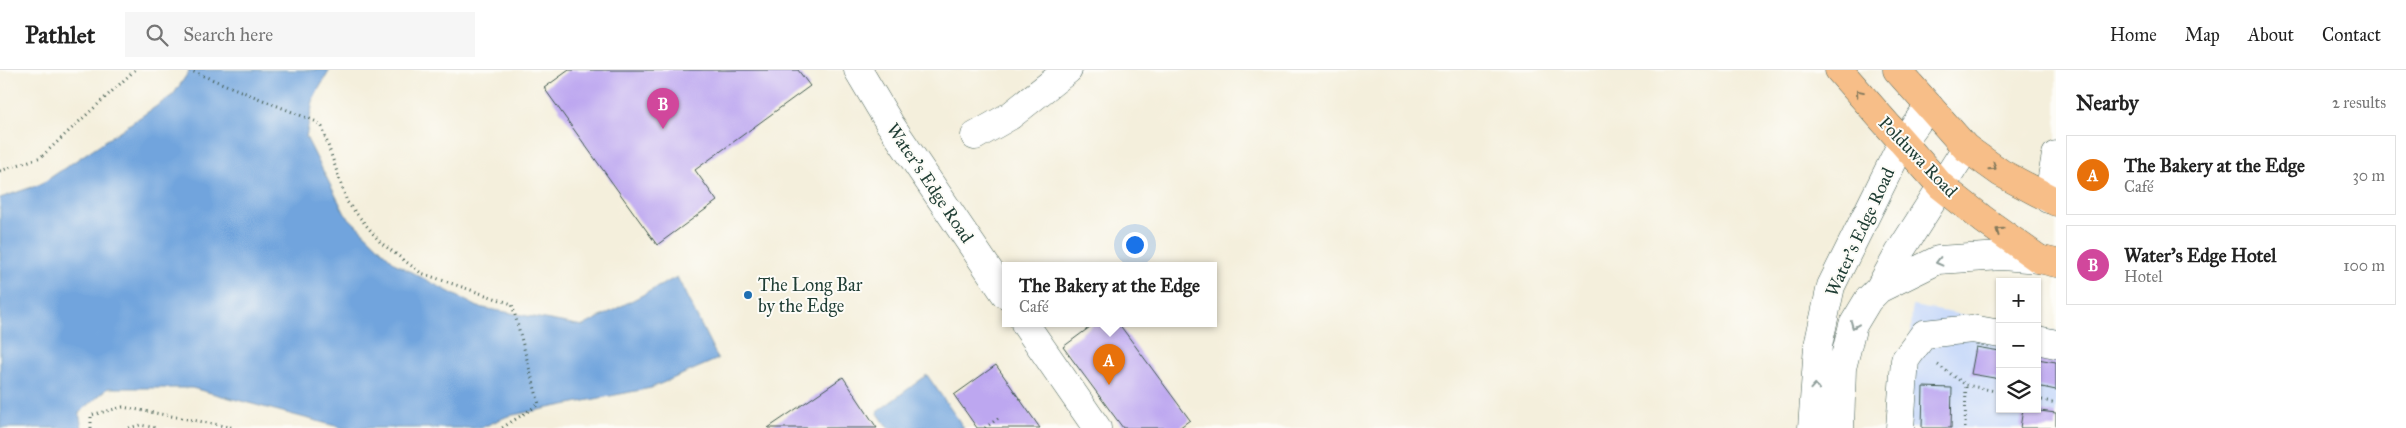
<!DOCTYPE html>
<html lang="en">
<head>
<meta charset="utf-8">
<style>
	:root { --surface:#fff; --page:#f6f6f6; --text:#222; --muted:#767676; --line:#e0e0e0; --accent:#1f6fb2 }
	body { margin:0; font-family:"IM FELL Great Primer",serif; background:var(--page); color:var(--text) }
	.controls { position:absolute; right:15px; bottom:15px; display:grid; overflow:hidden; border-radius:0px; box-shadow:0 1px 4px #0004 }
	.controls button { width:45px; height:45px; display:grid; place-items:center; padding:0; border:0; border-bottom:1px solid var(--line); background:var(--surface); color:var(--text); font:25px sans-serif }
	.you { position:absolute; left:1134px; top:174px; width:18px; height:18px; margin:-12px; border:4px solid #fff; border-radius:50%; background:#1a73e8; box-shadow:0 0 0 8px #1a73e833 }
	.badge { display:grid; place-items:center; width:32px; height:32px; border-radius:50%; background:var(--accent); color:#fff; font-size:16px; font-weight:700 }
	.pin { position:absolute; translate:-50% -41px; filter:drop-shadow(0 1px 2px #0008) }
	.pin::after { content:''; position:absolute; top:26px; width:18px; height:15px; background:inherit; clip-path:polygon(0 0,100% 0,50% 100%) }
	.popup { position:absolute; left:1002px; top:192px; width:215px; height:65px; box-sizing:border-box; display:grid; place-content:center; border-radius:0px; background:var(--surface); filter:drop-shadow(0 1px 4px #0005); font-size:16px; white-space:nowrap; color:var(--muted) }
	.popup b { font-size:19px; color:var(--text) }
	.popup::after { content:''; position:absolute; left:50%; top:100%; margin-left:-10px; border:10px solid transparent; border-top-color:var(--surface) }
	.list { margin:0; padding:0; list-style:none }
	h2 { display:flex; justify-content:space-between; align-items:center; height:65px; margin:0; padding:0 20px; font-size:21px }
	h2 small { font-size:16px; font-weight:400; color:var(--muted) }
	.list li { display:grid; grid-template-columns:32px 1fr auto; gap:15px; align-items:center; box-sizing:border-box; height:80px; margin:0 10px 10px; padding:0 10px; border:1px solid var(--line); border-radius:0px }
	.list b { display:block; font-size:19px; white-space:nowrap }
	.list p { margin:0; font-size:16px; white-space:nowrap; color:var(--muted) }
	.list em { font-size:16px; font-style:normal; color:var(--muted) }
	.icon { flex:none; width:28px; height:28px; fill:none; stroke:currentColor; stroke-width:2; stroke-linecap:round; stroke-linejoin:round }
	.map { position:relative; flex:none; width:2056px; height:358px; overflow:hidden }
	header { display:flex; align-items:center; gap:30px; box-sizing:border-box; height:70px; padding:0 25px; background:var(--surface); border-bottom:1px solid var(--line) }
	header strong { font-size:24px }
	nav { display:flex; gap:28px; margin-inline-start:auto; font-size:18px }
	.search { width:350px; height:45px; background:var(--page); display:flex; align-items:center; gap:12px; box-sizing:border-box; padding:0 18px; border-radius:0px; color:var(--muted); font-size:19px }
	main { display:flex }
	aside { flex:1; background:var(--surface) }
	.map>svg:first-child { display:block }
</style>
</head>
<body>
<header>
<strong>Pathlet</strong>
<div class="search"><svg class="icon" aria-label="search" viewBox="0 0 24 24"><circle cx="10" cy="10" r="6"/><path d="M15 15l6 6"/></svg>Search here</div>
<nav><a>Home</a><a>Map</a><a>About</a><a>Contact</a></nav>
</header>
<main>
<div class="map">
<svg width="2056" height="358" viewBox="0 0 2056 358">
	<rect width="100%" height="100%" fill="#fdfcf7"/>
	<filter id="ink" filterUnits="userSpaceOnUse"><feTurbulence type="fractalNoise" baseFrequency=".02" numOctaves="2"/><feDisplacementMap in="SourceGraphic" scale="10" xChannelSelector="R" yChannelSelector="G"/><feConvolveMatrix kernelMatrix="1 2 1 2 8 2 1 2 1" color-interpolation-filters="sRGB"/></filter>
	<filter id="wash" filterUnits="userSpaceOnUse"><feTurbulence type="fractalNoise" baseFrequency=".0096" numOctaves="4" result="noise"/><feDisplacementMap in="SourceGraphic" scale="20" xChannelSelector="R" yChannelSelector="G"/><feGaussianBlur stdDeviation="1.12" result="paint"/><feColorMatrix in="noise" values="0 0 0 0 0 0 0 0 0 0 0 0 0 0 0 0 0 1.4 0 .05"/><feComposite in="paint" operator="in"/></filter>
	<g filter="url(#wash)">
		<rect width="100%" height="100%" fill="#f4efdc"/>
		<path fill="#cbdbf9" d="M 1912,236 L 2000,251 L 2000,339 L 2037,339 L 2037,258 L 2056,261 L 2056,358 L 1908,358 Z"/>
		<path fill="#71a4dd" stroke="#487088" d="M 190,0 L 330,0 L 314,27 L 306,67 L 345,144 L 396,194 L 478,237 L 583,256 L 677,207 L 718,289 L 651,318 L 508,346 L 481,358 L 343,358 L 192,318 L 108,318 L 79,343 L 82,358 L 0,358 L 0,128 L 41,114 L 173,25 Z
			M 927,305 L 964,358 L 888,358 L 877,342 Z"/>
		<g id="blocks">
			<path fill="#bda7f0" d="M 569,0 L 798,0 L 810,16 L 695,100 L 717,131 L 657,175 L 544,18 Z
				M 1094,254 L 1119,254 L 1190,350 L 1179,358 L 1123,358 L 1063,277 Z
				M 1976,277 L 2000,281 L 2000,309 L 1971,304 Z
				M 2037,289 L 2056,292 L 2056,320 L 2037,316 Z
				M 996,295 L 1040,358 L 977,358 L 954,325 Z
				M 843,307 L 877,358 L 768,358 Z
				M 1923,317 L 1952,318 L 1951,358 L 1922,358 Z
				M 2023,339 L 2056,343 L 2056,358 L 2020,358 Z"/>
		</g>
	</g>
	<g filter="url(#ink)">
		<use href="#blocks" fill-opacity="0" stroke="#3f584d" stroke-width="1"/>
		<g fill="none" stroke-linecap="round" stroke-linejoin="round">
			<g stroke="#3f584d" stroke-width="29">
				<path id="minor" d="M 858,0 L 890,54 L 1005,224
					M 975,66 L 1010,46 L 1068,0
					M 2048,129 L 2056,85
					M 1879,219 L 1938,190 L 2002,186 L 2039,189
					M 1025,254 L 1097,358
					M 2037,270 L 2056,274
					M 1812,358 L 1818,276 L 1831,216 L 1902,73 L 1929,36
					M 1840,358 L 1842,298 L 1853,255 L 1868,230 L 1879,219 L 1899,183 L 1966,78
					M 1900,358 L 1905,290 L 1924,264 L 1972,259 L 2000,264"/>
			</g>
			<g stroke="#3f584d" stroke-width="29">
				<path id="major" d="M 1839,0 L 1941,116 L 1984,150 L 2039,189 L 2056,193
					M 1897,0 L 1966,78 L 2001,103 L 2056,132"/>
			</g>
			<path stroke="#3f584d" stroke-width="3" stroke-dasharray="1 4" stroke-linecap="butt" d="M 189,0 L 317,52 L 322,57 L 347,132 L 380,172 L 421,203 L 512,234 L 539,334 L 502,358
				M 0,101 L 41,87 L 135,0
				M 1938,295 L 1966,315 L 2000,322
				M 2037,329 L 2056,333
				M 91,358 L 91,345 L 123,337 L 235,358
				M 129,358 L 140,355 L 157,358
				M 985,358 L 1000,347
				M 1965,358 L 1966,315"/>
			<use href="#minor" stroke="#fff" stroke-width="28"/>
			<use href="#major" stroke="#f7be88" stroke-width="28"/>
		</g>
		<defs><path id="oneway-chevron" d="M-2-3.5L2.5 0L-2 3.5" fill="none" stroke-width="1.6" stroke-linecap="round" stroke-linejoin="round" transform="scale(1.25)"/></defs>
		<g stroke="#80775a">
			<use href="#oneway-chevron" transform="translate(1859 23) rotate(-130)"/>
			<use href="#oneway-chevron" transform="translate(1993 97) rotate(35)"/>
			<use href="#oneway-chevron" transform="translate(1999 161) rotate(-145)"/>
		</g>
		<g stroke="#8f9e9a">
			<use href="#oneway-chevron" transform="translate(1939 192) rotate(166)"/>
			<use href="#oneway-chevron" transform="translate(1854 255) rotate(113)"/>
			<use href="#oneway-chevron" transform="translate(1815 317) rotate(-86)"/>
		</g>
	</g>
	<circle fill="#1f6fb2" stroke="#fdfcf7" stroke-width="2" cx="748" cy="225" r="5"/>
	<g text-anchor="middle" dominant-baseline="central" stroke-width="4" stroke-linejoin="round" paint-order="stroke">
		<g font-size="18" fill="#1f3d34" stroke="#fdfcf7">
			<text transform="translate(1918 87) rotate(46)">Polduwa Road</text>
			<text transform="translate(930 113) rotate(56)">Water's Edge Road</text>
			<text transform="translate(1860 162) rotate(-65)">Water's Edge Road</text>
		</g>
		<g font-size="18" fill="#1f3d34" stroke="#fdfcf7" text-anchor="start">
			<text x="758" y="215">The Long Bar<tspan x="758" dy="21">by the Edge</tspan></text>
		</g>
	</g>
</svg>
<div class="controls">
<button>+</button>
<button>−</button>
<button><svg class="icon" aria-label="layers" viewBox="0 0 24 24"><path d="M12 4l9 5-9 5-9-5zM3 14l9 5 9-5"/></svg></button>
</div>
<div class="you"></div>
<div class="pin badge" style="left:1109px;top:315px;background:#e8710a">A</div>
<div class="popup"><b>The Bakery at the Edge</b>Café</div>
<div class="pin badge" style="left:663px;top:59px;background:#d1479c">B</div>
</div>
<aside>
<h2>Nearby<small>2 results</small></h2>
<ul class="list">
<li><span class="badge" style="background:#e8710a">A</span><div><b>The Bakery at the Edge</b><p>Café</p></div><em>30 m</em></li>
<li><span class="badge" style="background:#d1479c">B</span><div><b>Water's Edge Hotel</b><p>Hotel</p></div><em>100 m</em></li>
</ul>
</aside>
</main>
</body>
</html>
